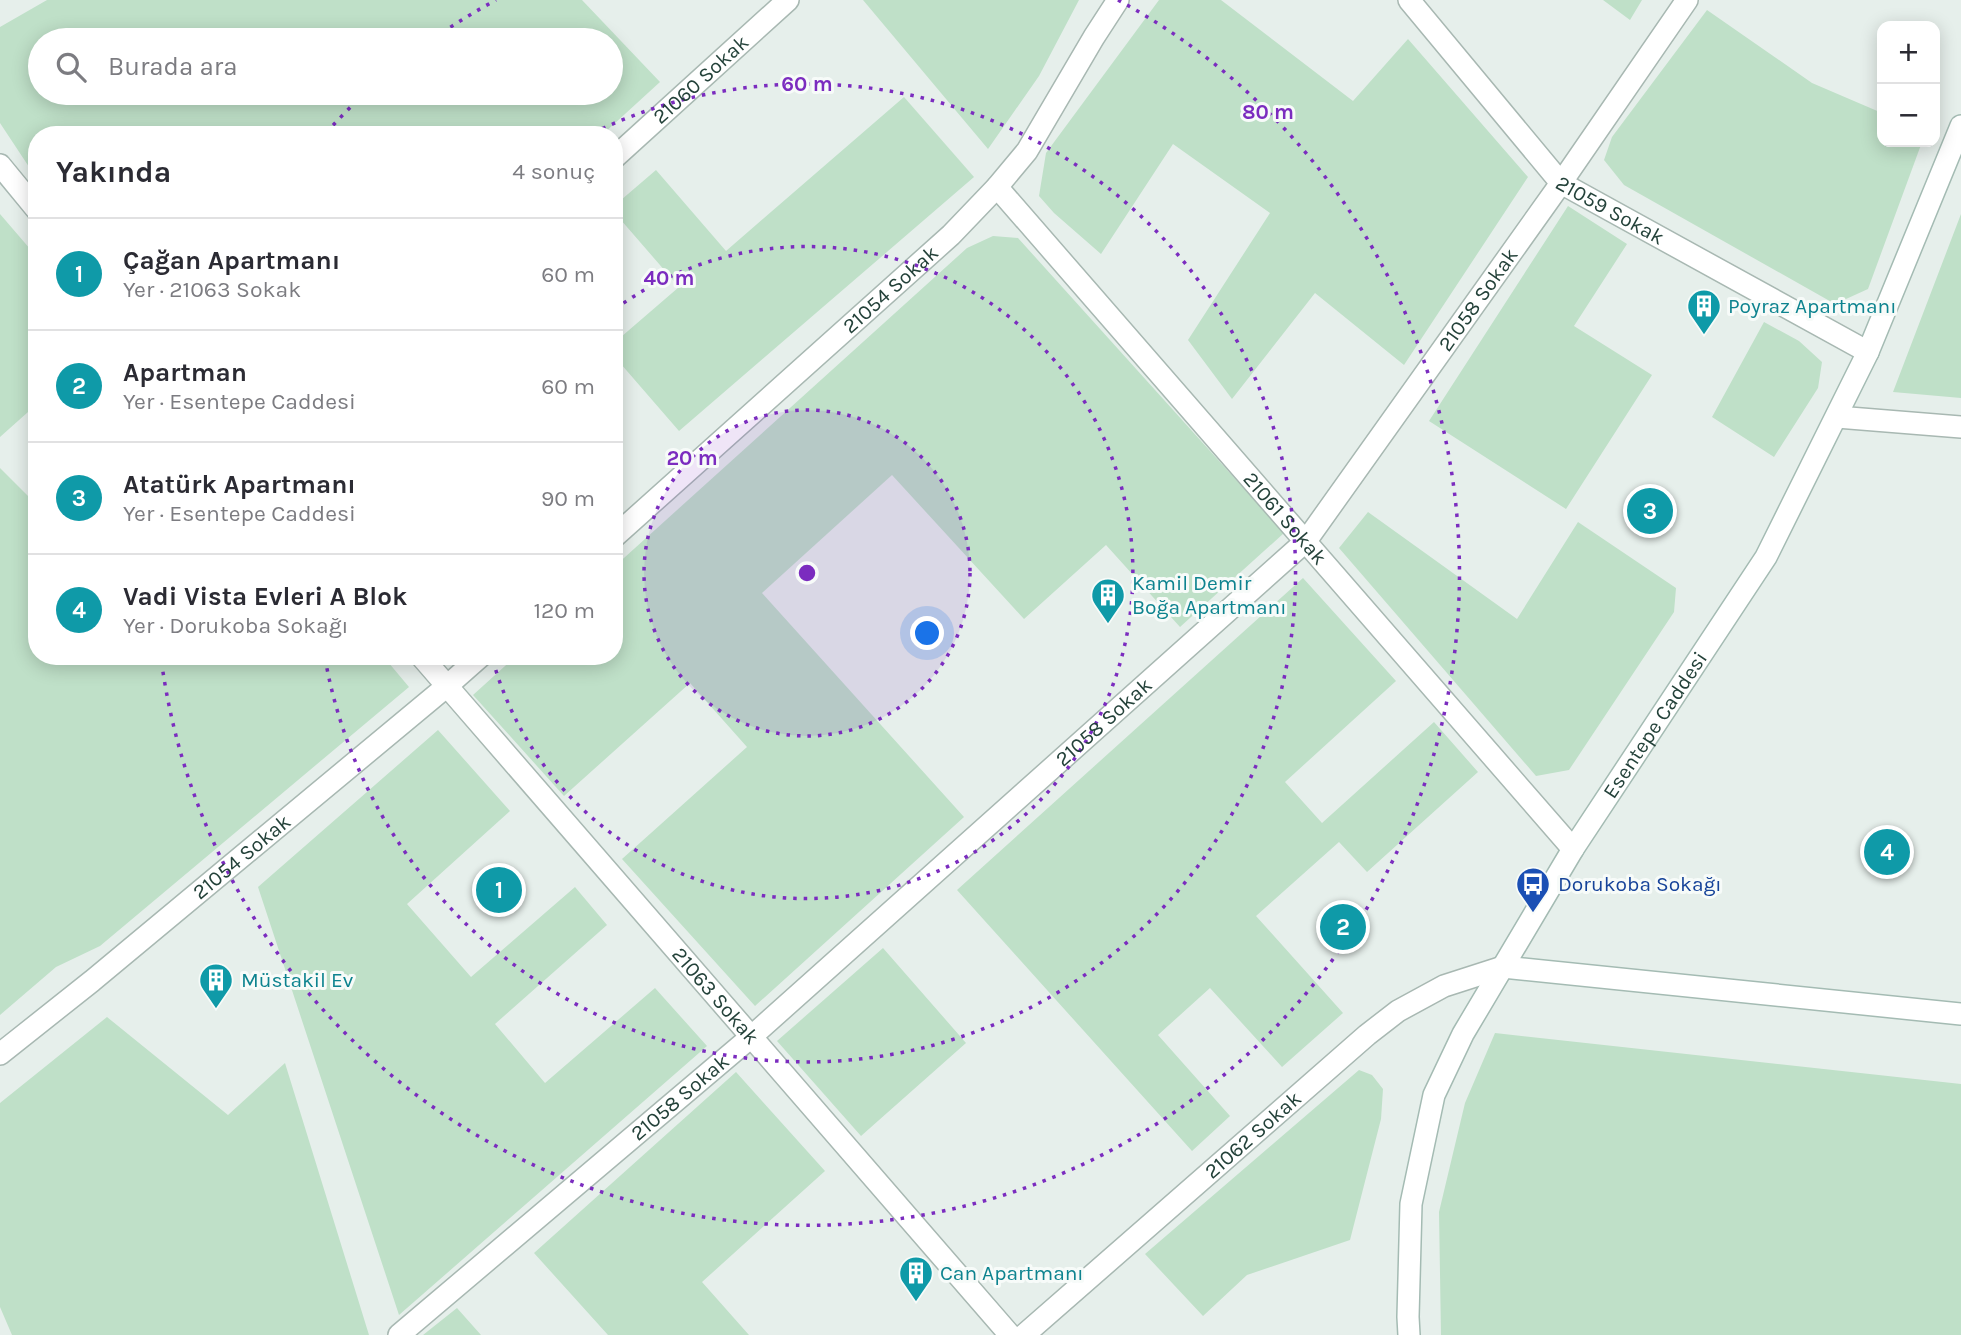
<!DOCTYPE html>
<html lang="tr">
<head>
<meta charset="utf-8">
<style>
	:root { --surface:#fff; --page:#f7f7f7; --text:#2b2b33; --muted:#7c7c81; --line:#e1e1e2; --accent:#0f766e }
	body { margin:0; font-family:Karla,sans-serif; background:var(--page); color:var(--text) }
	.controls { position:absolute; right:21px; top:21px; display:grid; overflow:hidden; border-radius:14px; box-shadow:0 4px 18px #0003 }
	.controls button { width:63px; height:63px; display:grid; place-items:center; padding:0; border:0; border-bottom:2px solid var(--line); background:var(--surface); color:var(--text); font:35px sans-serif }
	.you { position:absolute; left:928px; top:634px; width:24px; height:24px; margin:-18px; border:5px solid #fff; border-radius:50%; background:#1a73e8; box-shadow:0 0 0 10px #1a73e833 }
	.badge { display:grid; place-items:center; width:46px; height:46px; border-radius:50%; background:var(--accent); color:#fff; font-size:23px; font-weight:700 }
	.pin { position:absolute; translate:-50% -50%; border:4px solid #fff; box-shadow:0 2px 7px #0006 }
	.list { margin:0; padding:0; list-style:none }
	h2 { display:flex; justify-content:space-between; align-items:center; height:91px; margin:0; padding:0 28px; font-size:30px }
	h2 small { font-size:23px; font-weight:400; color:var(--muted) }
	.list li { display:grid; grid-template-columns:46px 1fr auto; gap:21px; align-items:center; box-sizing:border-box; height:112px; padding:0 28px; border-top:2px solid var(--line) }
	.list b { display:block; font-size:26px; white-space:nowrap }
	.list p { margin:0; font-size:23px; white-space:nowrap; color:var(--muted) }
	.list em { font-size:23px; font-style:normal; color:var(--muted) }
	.icon { flex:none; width:38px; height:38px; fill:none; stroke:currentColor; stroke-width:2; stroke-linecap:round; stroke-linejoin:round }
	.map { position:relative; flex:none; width:1961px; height:1335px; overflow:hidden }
	.search { position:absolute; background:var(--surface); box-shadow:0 4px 18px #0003; left:28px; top:28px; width:595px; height:77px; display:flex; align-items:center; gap:18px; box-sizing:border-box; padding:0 24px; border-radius:38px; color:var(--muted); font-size:26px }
	.panel { position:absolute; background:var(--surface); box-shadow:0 4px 18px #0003; left:28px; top:126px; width:595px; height:539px; border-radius:28px }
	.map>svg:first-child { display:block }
</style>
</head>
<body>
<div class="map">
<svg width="1961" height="1335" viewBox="0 0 1961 1335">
	<rect width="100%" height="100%" fill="#e6efeb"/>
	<path fill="#bfe0c8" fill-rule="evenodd" d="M 47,0 L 582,0 L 660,82 L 602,135 L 37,135 L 37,179 L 0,123 L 0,27 ZM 40,40 L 611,40 L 611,93 L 40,93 Z
		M 863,0 L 1079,0 L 1039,76 L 988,149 Z
		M 1159,0 L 1221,0 L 1353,101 L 1408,39 L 1528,177 L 1404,365 L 1315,293 L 1232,399 L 1188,340 L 1270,213 L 1173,144 L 1101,254 L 1054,213 L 1039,196 L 1046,153 Z
		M 1603,0 L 1642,0 L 1630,20 Z
		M 1707,10 L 1812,83 L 1882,113 L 1882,142 L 1922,142 L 1868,289 L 1835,304 L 1624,185 L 1604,160 L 1612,137 Z
		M 904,97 L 974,177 L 679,431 L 614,356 L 614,343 L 679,287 L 614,212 L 614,206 L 656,170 L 726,251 Z
		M 1568,206 L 1627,244 L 1574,326 L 1652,375 L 1566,509 L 1429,421 Z
		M 0,214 L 37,257 L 37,404 L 0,437 Z
		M 1961,214 L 1961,398 L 1893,392 Z
		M 993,236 L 1018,238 L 1284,533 L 1180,627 L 1106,545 L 1024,619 L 892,475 L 762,593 L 964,817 L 755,1006 L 622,859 L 747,747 L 690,683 L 564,796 L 473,695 L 516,656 L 614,656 L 614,567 L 967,248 Z
		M 1764,322 L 1799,341 L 1822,362 L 1818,388 L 1774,457 L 1712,417 Z
		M 0,468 L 37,505 L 37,656 L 383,656 L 409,687 L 100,946 L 56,967 L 0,1015 Z
		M 1368,512 L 1517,619 L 1578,522 L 1676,588 L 1674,612 L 1569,770 L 1536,776 L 1339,548 Z
		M 1303,578 L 1396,681 L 1285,782 L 1322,823 L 1434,722 L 1478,772 L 1367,872 L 1339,842 L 1256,916 L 1343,1013 L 1282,1067 L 1210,988 L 1158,1035 L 1230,1116 L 1192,1151 L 957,890 Z
		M 438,730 L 510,811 L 407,904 L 471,977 L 575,887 L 607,925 L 495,1024 L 545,1083 L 655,988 L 707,1046 L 399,1315 L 258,887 Z
		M 883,948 L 966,1043 L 861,1136 L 777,1041 Z
		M 107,1017 L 228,1115 L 285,1063 L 369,1335 L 12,1335 L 0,1307 L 0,1103 Z
		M 1495,1033 L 1961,1084 L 1961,1335 L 1441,1335 L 1439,1212 L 1465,1103 Z
		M 1359,1070 L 1372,1075 L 1383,1089 L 1381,1119 L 1350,1240 L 1247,1275 L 1203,1316 L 1145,1254 Z
		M 736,1072 L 825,1171 L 702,1282 L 749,1335 L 608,1335 L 534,1253 Z
		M 457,1308 L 481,1335 L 423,1335 Z"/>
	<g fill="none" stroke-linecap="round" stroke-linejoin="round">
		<g stroke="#a8b8b2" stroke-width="24">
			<g id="lane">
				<path id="s1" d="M 1409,0 L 1561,183 L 1868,352"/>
				<path id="s2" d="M 614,158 L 788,0"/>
				<path d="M 0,165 L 37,210"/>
				<path id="s3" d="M 997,187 L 1573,849"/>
				<path d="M 1837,417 L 1961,427"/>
				<path d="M 421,656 L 447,686"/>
				<path id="s4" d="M 399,1335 L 751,1037 L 1306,541 L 1561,183 L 1687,0"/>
				<path id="s5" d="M 1024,1335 L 1367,1035 L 1398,1011 L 1444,986 L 1503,967"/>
			</g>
		</g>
		<g stroke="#a8b8b2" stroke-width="24">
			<g id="street">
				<path id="s6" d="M 614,537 L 951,235 L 997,187 L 1027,151 L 1094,37 L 1118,0"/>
				<path id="s7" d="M 447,686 L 1010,1335"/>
				<path id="s8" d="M 0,1054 L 92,981 L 447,686 L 481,656"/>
			</g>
		</g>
		<g stroke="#a4bbb3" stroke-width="24">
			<g id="secondary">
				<path d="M 1503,967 L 1961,1014"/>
				<path id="s9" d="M 1409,1335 L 1408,1317 L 1411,1204 L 1434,1095 L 1463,1034 L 1573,849 L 1766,557 L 1868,352 L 1961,126"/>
			</g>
		</g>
		<use href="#lane" stroke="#fff" stroke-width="21"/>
		<use href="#street" stroke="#fff" stroke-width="21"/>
		<use href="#secondary" stroke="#fff" stroke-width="21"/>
	</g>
	<circle cx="807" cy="573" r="163" fill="#7b2cbf" fill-opacity=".12"/>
	<g fill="none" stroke="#7b2cbf" stroke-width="3.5" stroke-dasharray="3.5 7">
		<circle cx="807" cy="573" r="163"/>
		<path d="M615 309A326 326 0 1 1 492 657"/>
		<path d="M593 133A489 489 0 1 1 325 658"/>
		<path d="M326 133A652 652 0 0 1 362 96M433 39A652 652 0 0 1 496 0M1118 0A652 652 0 1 1 161 658"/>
	</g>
	<defs>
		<g id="building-pin" transform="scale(1.75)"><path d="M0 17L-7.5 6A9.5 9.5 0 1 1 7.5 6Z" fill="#0f9aa8" stroke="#f7fbf9"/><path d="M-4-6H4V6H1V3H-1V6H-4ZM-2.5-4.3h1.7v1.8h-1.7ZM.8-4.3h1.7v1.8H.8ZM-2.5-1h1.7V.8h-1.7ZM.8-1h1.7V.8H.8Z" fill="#fff"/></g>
		<g id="bus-pin" transform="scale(1.75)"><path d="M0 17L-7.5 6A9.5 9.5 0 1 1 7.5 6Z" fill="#1a4fb4" stroke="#f7fbf9"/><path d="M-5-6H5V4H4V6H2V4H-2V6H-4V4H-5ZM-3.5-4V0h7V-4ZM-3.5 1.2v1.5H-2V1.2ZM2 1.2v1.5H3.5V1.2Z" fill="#fff"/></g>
	</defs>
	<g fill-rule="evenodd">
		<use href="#building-pin" x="1704" y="306"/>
		<use href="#building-pin" x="1108" y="595"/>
		<use href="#bus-pin" x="1533" y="884"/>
		<use href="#building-pin" x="216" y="980"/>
		<use href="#building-pin" x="916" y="1273"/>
	</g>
	<g text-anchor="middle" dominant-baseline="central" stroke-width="6" stroke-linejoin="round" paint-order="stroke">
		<g font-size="21" fill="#24423a" stroke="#f7fbf9">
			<text stroke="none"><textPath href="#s2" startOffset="117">21060 Sokak</textPath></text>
			<text stroke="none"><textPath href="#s1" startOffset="294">21059 Sokak</textPath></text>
			<text stroke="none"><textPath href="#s6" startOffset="371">21054 Sokak</textPath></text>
			<text stroke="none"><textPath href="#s4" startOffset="1502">21058 Sokak</textPath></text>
			<text stroke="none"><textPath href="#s3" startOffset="439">21061 Sokak</textPath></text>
			<text stroke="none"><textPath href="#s4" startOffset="934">21058 Sokak</textPath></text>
			<text stroke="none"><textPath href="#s9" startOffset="674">Esentepe Caddesi</textPath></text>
			<text stroke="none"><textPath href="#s8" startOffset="312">21054 Sokak</textPath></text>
			<text stroke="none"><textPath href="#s7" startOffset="410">21063 Sokak</textPath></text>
			<text stroke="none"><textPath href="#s4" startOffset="368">21058 Sokak</textPath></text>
			<text stroke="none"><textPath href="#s5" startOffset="304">21062 Sokak</textPath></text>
		</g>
		<g font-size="21" fill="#0d838f" stroke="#f7fbf9" text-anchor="start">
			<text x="1728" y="306">Poyraz Apartmanı</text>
			<text x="1132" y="583">Kamil Demir<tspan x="1132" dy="24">Boğa Apartmanı</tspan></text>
			<text x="241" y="980">Müstakil Ev</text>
			<text x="940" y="1273">Can Apartmanı</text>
		</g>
		<g font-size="21" fill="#164399" stroke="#f7fbf9" text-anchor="start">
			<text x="1558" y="884">Dorukoba Sokağı</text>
		</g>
	</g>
	<circle cx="807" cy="573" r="10" fill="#7b2cbf" stroke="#f7fbf9" stroke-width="3.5"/>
	<g font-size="21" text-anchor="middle" font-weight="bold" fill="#7b2cbf" stroke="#f7fbf9" stroke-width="6" stroke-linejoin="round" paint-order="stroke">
		<text x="807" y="91">60 m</text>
		<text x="1268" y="119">80 m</text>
		<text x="669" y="285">40 m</text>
		<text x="692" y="465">20 m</text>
	</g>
</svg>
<div class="controls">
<button>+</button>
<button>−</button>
</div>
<div class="you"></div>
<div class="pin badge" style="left:499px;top:890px;background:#0f9aa8">1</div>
<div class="pin badge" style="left:1343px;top:927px;background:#0f9aa8">2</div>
<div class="pin badge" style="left:1650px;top:511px;background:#0f9aa8">3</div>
<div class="pin badge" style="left:1887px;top:852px;background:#0f9aa8">4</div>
<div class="search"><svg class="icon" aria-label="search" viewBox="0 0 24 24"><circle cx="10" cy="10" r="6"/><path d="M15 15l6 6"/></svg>Burada ara</div>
<section class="panel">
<h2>Yakında<small>4 sonuç</small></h2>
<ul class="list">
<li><span class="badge" style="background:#0f9aa8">1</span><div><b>Çağan Apartmanı</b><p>Yer · 21063 Sokak</p></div><em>60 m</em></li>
<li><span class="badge" style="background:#0f9aa8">2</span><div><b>Apartman</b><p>Yer · Esentepe Caddesi</p></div><em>60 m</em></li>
<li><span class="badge" style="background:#0f9aa8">3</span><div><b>Atatürk Apartmanı</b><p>Yer · Esentepe Caddesi</p></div><em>90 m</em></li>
<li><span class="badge" style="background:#0f9aa8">4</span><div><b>Vadi Vista Evleri A Blok</b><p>Yer · Dorukoba Sokağı</p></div><em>120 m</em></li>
</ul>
</section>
</div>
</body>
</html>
